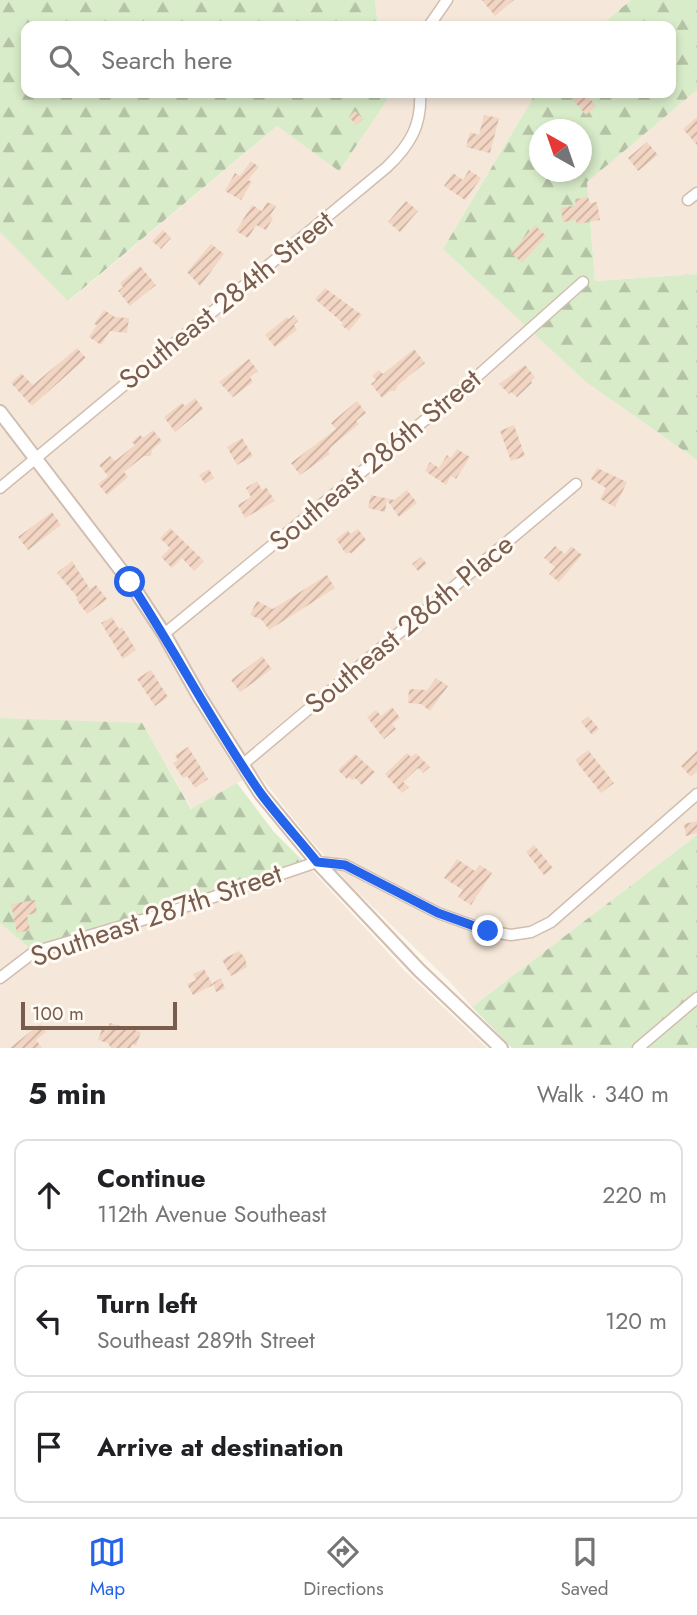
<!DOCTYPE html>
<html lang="en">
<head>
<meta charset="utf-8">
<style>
	:root { --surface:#fff; --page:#f2f2f2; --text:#202124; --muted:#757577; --line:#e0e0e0; --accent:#2563eb }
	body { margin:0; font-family:Jost,sans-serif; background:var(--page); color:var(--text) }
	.compass { position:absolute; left:529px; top:119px; width:63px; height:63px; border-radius:50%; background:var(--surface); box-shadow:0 4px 10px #0003; rotate:320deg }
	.scale { position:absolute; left:21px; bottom:18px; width:156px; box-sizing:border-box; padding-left:7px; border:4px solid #7a5c4d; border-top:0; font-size:19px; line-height:24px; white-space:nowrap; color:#7a5c4d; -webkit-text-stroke:5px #fffaf3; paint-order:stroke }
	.stop { position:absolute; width:21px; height:21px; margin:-16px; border:5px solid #2563eb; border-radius:50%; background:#fff }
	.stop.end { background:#2563eb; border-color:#fff; box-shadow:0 2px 7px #0008 }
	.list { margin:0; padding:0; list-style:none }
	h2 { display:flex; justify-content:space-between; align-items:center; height:91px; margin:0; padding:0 28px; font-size:30px }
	h2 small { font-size:23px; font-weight:400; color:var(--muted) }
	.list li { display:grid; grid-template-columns:46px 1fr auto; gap:21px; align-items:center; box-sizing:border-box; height:112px; margin:0 14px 14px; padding:0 14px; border:2px solid var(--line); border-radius:14px }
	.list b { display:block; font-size:26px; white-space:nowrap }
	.list p { margin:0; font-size:23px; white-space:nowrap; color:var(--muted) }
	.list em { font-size:23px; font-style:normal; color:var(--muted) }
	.icon { flex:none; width:38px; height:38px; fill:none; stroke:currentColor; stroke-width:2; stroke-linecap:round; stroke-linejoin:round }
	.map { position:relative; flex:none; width:697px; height:1048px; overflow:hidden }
	.search { position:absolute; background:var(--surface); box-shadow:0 4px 10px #0003; left:21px; right:21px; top:21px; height:77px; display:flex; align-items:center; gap:18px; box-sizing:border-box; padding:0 24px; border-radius:14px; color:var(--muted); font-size:26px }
	.sheet { height:469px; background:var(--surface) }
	nav { display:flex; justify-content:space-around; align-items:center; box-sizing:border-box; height:98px; border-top:2px solid var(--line); background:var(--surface); font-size:19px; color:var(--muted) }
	nav a { display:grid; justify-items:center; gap:4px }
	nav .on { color:var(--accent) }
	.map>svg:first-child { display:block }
</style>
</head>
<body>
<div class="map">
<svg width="697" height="1048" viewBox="0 0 697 1048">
	<defs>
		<pattern id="forest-firs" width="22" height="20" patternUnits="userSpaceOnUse" patternTransform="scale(1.75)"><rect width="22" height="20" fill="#d8ecc9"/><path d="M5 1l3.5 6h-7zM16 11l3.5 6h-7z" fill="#b4c2a5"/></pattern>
		<pattern id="building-hatch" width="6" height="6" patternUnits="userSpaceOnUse" patternTransform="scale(1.75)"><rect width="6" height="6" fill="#f3d5c3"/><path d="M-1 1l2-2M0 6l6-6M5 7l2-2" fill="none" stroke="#cab0a1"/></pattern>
	</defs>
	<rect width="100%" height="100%" fill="#fdf6ec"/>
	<path fill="#f5e8da" d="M 375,0 L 631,0 L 600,26 L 378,26 Z
		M 697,90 L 697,274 L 595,281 L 587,181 Z
		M 386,93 L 536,93 L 443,249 L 585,380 L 697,460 L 697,835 L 472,1007 L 448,980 L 350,885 L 303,831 L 257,772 L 192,809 L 142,724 L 0,718 L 0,232 L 69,301 L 277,126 L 387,100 Z
		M 307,865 L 404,970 L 487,1048 L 0,1048 L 0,923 L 34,952 Z"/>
	<path fill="url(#forest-firs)" fill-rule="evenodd" d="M 0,0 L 375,0 L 378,26 L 26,26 L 26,93 L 386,93 L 387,100 L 339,171 L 277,126 L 68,301 L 0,232 Z
		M 631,0 L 697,0 L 697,90 L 587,182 L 595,281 L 697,274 L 697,460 L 585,381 L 443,249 L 536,93 L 671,93 L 671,26 L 600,26 ZM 540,130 L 582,130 L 582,172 L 540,172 Z
		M 0,718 L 142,723 L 191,809 L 237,783 L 274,832 L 307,865 L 34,952 L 0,923 Z
		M 697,835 L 697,1048 L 512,1048 L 472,1007 Z"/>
	<path fill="url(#building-hatch)" d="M 482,0 L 514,0 L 495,16 Z
		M 581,93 L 585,93 L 596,106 L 586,115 L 573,100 Z
		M 355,111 L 363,119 L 356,125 L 349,117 Z
		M 484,115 L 499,118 L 490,153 L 466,147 L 470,132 L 479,135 Z
		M 697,117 L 697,145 L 683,129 Z
		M 647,142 L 658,155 L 638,171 L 628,158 Z
		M 251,161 L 259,167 L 248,180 L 252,182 L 241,200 L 225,191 L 235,173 L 240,176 Z
		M 469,170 L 481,178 L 465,200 L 444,186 L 453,173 L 463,180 Z
		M 588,197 L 590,203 L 597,202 L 600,220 L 577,224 L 576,220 L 563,222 L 561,208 L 576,205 L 575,199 Z
		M 406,201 L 418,211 L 400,232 L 388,222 Z
		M 267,202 L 276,206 L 270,216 L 273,218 L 266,230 L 256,225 L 248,238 L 236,231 L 252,205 L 262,211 Z
		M 535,225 L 546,236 L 522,263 L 511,253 Z
		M 163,230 L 171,238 L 161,249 L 152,241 Z
		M 211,244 L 224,254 L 200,286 L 187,272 Z
		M 140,266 L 156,285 L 130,306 L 118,291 L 123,287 L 120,283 Z
		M 325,288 L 362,315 L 349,331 L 341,325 L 343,323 L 315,299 Z
		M 104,310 L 115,317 L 129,318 L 127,333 L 110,331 L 101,345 L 89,337 L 97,325 L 94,324 Z
		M 294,315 L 298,321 L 294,325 L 297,330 L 275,347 L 265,335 L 287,317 L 289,319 Z
		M 77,348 L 86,358 L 32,406 L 11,383 L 21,373 L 33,385 Z
		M 414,349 L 425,363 L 398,385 L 395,391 L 390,391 L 382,398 L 371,384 L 376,380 L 372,376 L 379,370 L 383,374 Z
		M 249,359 L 258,371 L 250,377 L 253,382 L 233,397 L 219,382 Z
		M 525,365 L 535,377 L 531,381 L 532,383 L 517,397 L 511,392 L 509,394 L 499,384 Z
		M 195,398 L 203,409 L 175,432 L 164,417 L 182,403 L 185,406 Z
		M 357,401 L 366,413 L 356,421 L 359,424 L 331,447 L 328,452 L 330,454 L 300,475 L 291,463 L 336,429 L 331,423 Z
		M 514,425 L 525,456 L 511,461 L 500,431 Z
		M 153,430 L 162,441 L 152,450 L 151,456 L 144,456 L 124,472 L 128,477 L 107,495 L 98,484 L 108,476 L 99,465 L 110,456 L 115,461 L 135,445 L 132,442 L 140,435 L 143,438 Z
		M 242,438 L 253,456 L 237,465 L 227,447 Z
		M 457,449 L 470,457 L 456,479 L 451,476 L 446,485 L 425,471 L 430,462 L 439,468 L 447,455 L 451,458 Z
		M 597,468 L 627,482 L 615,507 L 600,499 L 606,488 L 591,479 Z
		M 209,469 L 214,478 L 205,484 L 199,475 Z
		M 257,481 L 262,490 L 266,487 L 275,501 L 245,518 L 238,505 L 251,497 L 246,488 Z
		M 407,490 L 417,503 L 399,517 L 387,500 L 385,512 L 368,508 L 371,495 L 394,500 Z
		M 52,512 L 61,525 L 28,550 L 18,537 Z
		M 170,528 L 204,561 L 194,571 L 182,558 L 172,568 L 161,557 L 170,548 L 160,538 Z
		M 358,529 L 366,540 L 351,554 L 350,552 L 346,554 L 336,539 L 348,530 L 350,534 Z
		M 555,546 L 565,554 L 571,546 L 582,555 L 559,582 L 549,574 L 555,567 L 544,558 Z
		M 421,557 L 427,564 L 418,571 L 412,564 Z
		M 72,561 L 90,589 L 96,585 L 107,599 L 87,614 L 76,599 L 78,598 L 57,573 Z
		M 327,575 L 335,588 L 269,630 L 262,620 L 250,615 L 257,601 L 273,609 Z
		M 112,617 L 119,629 L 122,627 L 136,650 L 123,659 L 101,623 Z
		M 262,656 L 272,669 L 240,692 L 231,680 Z
		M 151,670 L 168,697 L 155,706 L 137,679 Z
		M 436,678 L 448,686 L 430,711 L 421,704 L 408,703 L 409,689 L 427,690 Z
		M 392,707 L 400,718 L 392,724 L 396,729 L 384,739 L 367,717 L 376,710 L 381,716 Z
		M 588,716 L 599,729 L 592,735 L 581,722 Z
		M 188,747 L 208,779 L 195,788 L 187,776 L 183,778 L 173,763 L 178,760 L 175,755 Z
		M 588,750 L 614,783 L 601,793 L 575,760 Z
		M 697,751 L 697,771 L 691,777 L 681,766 Z
		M 407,753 L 411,757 L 416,753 L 430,767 L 423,773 L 418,768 L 403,782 L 409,787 L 402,793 L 385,774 Z
		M 355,754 L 375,772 L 362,785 L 355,778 L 352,780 L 349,777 L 347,779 L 338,770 Z
		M 697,821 L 697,833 L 686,836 L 684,824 Z
		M 534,845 L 553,868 L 544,875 L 526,852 Z
		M 457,859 L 475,871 L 480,865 L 492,873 L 471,905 L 458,897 L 463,890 L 444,878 Z
		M 35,900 L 37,913 L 27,915 L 30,930 L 17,933 L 11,904 Z
		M 239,951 L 245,958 L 247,967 L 231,976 L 222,960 Z
		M 204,969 L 213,985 L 193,995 L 187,984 L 196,980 L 193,974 Z
		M 221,978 L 225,989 L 216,992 L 213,983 Z
		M 110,1023 L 141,1032 L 136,1046 L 132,1044 L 131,1048 L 111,1048 L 108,1043 L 98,1040 L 102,1029 L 107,1031 Z
		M 40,1024 L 46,1032 L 36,1040 L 42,1048 L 10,1048 Z"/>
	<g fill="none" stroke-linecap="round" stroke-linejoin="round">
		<g stroke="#d1beb0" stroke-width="13">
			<path id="minor" d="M 429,26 L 447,0
				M 688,200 L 697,193
				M 0,488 L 387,167 C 410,145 422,125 420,93
				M 164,634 L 464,388 L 583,282
				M 242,765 L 576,484
				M 0,978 L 34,952 L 166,913 L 317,862 L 345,865 L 438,913 L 488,931 L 511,935 L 531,932 L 551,922 L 697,794
				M 638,1048 L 697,998"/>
		</g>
		<g stroke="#d1beb0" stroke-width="16">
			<path id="tertiary" d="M 0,412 L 130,582 L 164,634 L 199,696 L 261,794 L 317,862 L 419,970 L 501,1048"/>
		</g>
		<use href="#minor" stroke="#fff" stroke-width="10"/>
		<use href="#tertiary" stroke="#fff" stroke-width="12"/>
	</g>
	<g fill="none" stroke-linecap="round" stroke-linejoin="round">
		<path stroke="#2563eb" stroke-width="9" d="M 130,582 C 175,651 213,724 259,791 C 277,816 298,838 317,862 L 345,865 L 438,913 L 488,931"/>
	</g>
	<g text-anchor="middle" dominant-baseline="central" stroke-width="6" stroke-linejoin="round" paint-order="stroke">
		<g font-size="28" fill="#7a5c4d" stroke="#fffaf3">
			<text transform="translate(226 300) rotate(-39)">Southeast 284th Street</text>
			<text transform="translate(375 460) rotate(-40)">Southeast 286th Street</text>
			<text transform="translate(409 624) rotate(-40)">Southeast 286th Place</text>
			<text transform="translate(156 915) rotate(-19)">Southeast 287th Street</text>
		</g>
	</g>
</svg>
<svg class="compass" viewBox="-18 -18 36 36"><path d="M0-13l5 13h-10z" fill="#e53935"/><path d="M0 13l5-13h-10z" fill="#757577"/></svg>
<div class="scale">100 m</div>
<div class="stop" style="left:130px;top:582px"></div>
<div class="stop end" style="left:488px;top:931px"></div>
<div class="search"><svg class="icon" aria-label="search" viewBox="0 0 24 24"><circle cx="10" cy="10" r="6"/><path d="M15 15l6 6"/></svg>Search here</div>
</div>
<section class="sheet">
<h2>5 min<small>Walk · 340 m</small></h2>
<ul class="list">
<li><svg class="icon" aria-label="ahead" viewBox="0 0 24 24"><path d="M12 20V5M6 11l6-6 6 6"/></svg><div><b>Continue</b><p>112th Avenue Southeast</p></div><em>220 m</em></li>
<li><svg class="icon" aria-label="left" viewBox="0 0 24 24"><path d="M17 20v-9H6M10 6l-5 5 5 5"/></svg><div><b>Turn left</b><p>Southeast 289th Street</p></div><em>120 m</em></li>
<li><svg class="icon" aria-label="arrive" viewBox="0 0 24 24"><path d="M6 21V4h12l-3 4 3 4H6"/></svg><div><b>Arrive at destination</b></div></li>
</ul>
</section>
<nav>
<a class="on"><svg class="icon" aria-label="map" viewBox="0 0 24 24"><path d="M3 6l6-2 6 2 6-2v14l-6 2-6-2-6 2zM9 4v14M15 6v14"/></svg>Map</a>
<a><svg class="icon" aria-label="directions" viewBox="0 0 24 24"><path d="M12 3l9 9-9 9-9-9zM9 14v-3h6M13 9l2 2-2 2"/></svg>Directions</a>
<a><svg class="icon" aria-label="saved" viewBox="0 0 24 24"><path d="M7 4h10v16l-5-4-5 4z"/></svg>Saved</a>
</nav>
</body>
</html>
